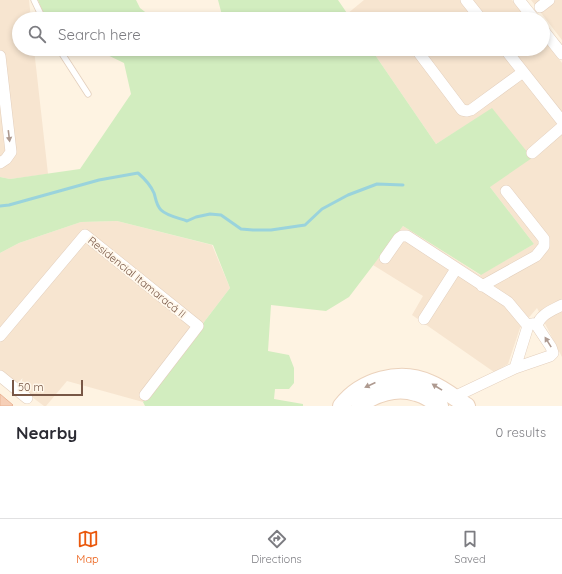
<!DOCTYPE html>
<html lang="en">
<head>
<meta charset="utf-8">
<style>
	:root { --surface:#fff; --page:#f2f2f3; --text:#2b2b33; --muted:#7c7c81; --line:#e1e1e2; --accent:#ea580c }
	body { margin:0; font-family:Quicksand,sans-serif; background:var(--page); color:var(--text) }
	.scale { position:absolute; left:12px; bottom:10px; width:71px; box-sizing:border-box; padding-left:4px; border:2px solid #785746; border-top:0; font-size:11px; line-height:14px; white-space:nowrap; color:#785746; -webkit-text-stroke:3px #fff7ea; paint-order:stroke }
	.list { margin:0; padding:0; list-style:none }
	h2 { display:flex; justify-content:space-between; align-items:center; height:52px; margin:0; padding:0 16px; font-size:17px }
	h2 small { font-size:13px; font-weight:400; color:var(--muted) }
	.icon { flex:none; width:22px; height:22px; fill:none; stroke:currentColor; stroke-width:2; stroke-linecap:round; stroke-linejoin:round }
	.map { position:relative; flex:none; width:562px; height:406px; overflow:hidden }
	.search { position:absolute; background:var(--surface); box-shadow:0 2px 6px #0003; left:12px; right:12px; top:12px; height:44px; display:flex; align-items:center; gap:10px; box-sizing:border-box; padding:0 14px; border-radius:22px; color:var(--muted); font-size:15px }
	.sheet { height:112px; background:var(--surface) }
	nav { display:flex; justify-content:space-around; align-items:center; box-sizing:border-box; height:56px; border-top:1px solid var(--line); background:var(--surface); font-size:11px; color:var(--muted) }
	nav a { display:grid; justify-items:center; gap:2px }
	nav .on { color:var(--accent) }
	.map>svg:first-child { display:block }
</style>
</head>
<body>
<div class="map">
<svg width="562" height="406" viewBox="0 0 562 406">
	<rect width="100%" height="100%" fill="#fef3e2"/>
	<path fill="#f7e5d0" d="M 0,0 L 29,0 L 31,19 L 19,19 L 19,49 L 34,49 L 48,174 L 10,179 L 0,177 Z
		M 364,0 L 512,0 L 527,19 L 351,19 L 347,14 Z
		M 531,0 L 562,0 L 562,40 Z
		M 543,39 L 562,63 L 562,357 L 537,308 L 520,328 L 508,364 L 494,372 L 412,315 L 423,296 L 373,265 L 403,226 L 480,275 L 534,244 L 490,187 L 492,109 L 436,144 L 371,49 L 543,49 Z
		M 117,221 L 212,245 L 230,288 L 143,402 L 67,381 L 46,406 L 44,406 L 28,394 L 22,401 L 0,382 L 0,253 L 19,243 L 81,222 Z"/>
	<path fill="#d2edbf" d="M 38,0 L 136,0 L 140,8 L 154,19 L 46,19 L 42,10 Z
		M 218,0 L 338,0 L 351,19 L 223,19 Z
		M 95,49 L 371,49 L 436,144 L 492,108 L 532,158 L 490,187 L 534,244 L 481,275 L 403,226 L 349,297 L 326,311 L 271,305 L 268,351 L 289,355 L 294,368 L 294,383 L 289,389 L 275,389 L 274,399 L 303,404 L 303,406 L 145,406 L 143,402 L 230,288 L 213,245 L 117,221 L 81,222 L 19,243 L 0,253 L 0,177 L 10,179 L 80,169 L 131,94 L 124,63 Z"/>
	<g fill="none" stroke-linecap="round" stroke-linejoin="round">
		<path stroke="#9ad3dc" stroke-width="3" d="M 0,206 L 9,205 L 99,180 L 138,173 C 145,179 150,184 154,193 C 156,199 156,205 161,210 C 167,216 179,218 187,221 L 196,217 L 210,214 L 221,215 L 241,229 L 253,230 L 271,230 L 305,225 L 322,209 L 348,195 L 377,184 L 403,185"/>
	</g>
	<path fill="#f6cfb7" stroke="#eab596" d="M 0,394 L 13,405 L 12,406 L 0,406 Z"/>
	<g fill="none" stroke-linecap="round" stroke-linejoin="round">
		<g stroke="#e3cfbd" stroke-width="7">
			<path id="lane" d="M 34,0 L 43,19
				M 59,49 L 88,94"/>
		</g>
		<g stroke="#e3cfbd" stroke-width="12">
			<path id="street" d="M 466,0 L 481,19
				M 519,0 L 534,19
				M 540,7 L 549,0
				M 543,30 L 562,54
				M 416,49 L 462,110 L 467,111 L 471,110 L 523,72
				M 505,49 L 562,121
				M 0,56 L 11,152 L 6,159 L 0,163
				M 532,153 L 562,127
				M 385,258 L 399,238 L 402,236 L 407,236 L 508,302 L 528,326
				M 482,286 L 536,256 L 544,246 L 544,239 L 506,191
				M 424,319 L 456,269
				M 537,326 C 540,314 553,310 562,305
				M 0,336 L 85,235 L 198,326 L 145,395
				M 0,376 L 27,398
				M 454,397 L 515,368 L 550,356 L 553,353 L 551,347 L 537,326 C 534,323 532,323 528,326 L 515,368"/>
		</g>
		<g stroke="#ebd2bc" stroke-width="18">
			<path id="secondary" d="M 341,406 C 361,380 400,369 430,383 C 443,388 455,398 467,406
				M 360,406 C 374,393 397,387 416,393 C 425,395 433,401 440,406"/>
		</g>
		<use href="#lane" stroke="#fff" stroke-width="5.5"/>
		<use href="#street" stroke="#fff" stroke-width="11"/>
		<use href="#secondary" stroke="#fff" stroke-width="16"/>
	</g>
	<defs><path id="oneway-solid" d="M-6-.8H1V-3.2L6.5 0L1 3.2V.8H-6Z"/></defs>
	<g fill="#ae9a90">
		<use href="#oneway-solid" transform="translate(9 136) rotate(83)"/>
		<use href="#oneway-solid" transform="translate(548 342) rotate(-122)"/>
		<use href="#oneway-solid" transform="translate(370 385) rotate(155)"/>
		<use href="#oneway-solid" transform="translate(437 387) rotate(-148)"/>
	</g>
	<g text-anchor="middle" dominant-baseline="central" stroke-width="3.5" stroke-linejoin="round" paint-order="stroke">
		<g font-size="11" fill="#785746" stroke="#fff7ea">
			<text transform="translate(137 277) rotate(39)">Residencial Itamaracá II</text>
		</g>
	</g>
</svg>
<div class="scale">50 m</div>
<div class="search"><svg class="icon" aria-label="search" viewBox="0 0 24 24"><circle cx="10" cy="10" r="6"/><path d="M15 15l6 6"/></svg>Search here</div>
</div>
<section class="sheet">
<h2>Nearby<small>0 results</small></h2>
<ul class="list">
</ul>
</section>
<nav>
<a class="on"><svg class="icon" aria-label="map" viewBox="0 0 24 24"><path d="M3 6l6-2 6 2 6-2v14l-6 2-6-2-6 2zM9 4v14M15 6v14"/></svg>Map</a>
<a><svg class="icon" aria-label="directions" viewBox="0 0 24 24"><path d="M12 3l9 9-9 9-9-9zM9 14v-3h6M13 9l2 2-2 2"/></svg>Directions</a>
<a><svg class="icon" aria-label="saved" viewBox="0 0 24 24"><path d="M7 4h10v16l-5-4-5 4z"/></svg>Saved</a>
</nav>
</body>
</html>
